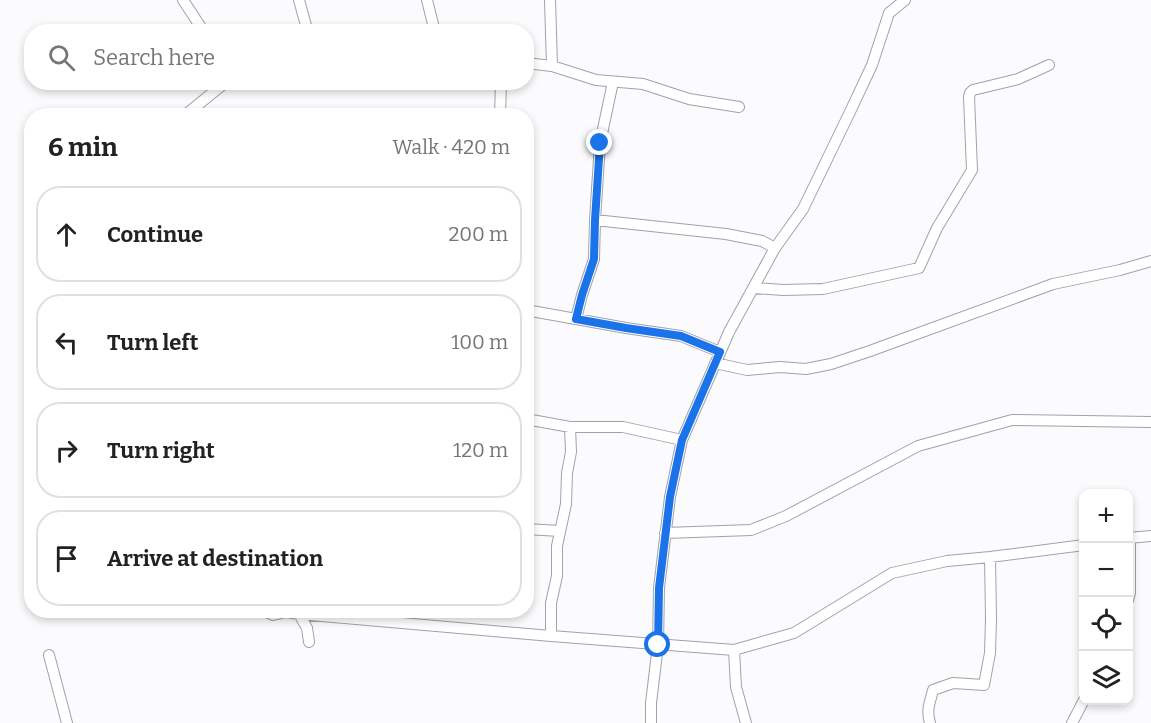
<!DOCTYPE html>
<html lang="en">
<head>
<meta charset="utf-8">
<style>
	:root { --surface:#fff; --page:#f2f2f2; --text:#222; --muted:#767676; --line:#e0e0e0 }
	body { margin:0; font-family:Bitter,serif; background:var(--page); color:var(--text) }
	.controls { position:absolute; right:18px; bottom:18px; display:grid; overflow:hidden; border-radius:12px; box-shadow:0 3px 9px #0003 }
	.controls button { width:54px; height:54px; display:grid; place-items:center; padding:0; border:0; border-bottom:2px solid var(--line); background:var(--surface); color:var(--text); font:30px sans-serif }
	.stop { position:absolute; width:18px; height:18px; margin:-14px; border:4px solid #1a73e8; border-radius:50%; background:#fff }
	.stop.end { background:#1a73e8; border-color:#fff; box-shadow:0 2px 6px #0008 }
	.list { margin:0; padding:0; list-style:none }
	h2 { display:flex; justify-content:space-between; align-items:center; height:78px; margin:0; padding:0 24px; font-size:26px }
	h2 small { font-size:20px; font-weight:400; color:var(--muted) }
	.list li { display:grid; grid-template-columns:39px 1fr auto; gap:18px; align-items:center; box-sizing:border-box; height:96px; margin:0 12px 12px; padding:0 12px; border:2px solid var(--line); border-radius:24px }
	.list b { display:block; font-size:22px; white-space:nowrap }
	.list em { font-size:20px; font-style:normal; color:var(--muted) }
	.icon { flex:none; width:33px; height:33px; fill:none; stroke:currentColor; stroke-width:2; stroke-linecap:round; stroke-linejoin:round }
	.map { position:relative; flex:none; width:1151px; height:723px; overflow:hidden }
	.search { position:absolute; background:var(--surface); box-shadow:0 3px 9px #0003; left:24px; top:24px; width:510px; height:66px; display:flex; align-items:center; gap:15px; box-sizing:border-box; padding:0 21px; border-radius:24px; color:var(--muted); font-size:22px }
	.panel { position:absolute; background:var(--surface); box-shadow:0 3px 9px #0003; left:24px; top:108px; width:510px; height:510px; border-radius:24px }
	.map>svg:first-child { display:block }
</style>
</head>
<body>
<div class="map">
<svg width="1151" height="723" viewBox="0 0 1151 723">
	<rect width="100%" height="100%" fill="#fbfbfe"/>
	<g fill="none" stroke-linecap="round" stroke-linejoin="round">
		<g stroke="#a0a1ac" stroke-width="12">
			<path id="minor" d="M 183,0 L 204,32
				M 299,0 L 307,29 L 301,32
				M 427,0 L 435,32
				M 550,0 L 552,66
				M 526,63 L 552,66 L 596,80 L 643,84 L 689,99 L 739,107
				M 184,116 L 226,82
				M 500,116 L 501,82
				M 595,220 L 726,234 L 762,241 L 775,248
				M 753,288 L 783,290 L 823,289 L 919,268 L 937,228 L 972,170 L 969,97 L 970,93 L 973,90 L 1018,79 L 1049,65
				M 526,310 L 626,328 L 681,336 L 720,352
				M 576,319 L 582,295 L 594,259 L 595,220 L 600,143 L 613,82
				M 715,363 L 747,370 L 780,367 L 806,369 L 831,364 L 870,351 L 1053,284 L 1120,270 L 1151,261
				M 526,419 L 570,427 L 623,427 L 682,440
				M 526,529 L 560,531
				M 665,533 L 751,530 L 786,516 L 918,446 L 1012,420 L 1151,422
				M 1128,538 L 1151,536
				M 1128,600 L 1130,593 L 1130,538
				M 262,610 L 273,615 L 286,612
				M 285,610 L 286,612 L 299,614 L 307,628 L 309,642
				M 299,614 L 551,636 L 551,603 L 557,576 L 557,546 L 566,504 L 567,473 L 571,452 L 570,427
				M 551,636 L 734,650 L 794,633 L 892,573 L 947,561 L 990,557 L 1084,545
				M 734,650 L 736,687 L 746,723
				M 49,655 L 67,723
				M 651,723 L 651,703 L 658,645 L 659,588 L 670,497 L 682,440 L 729,332 L 775,248 L 803,209 L 849,114 L 872,65 L 889,13 L 905,0
				M 930,723 C 926,709 930,703 933,690 L 953,683 L 984,685 L 990,653 L 991,619 L 990,557
				M 1072,723 L 1084,700"/>
		</g>
		<use href="#minor" stroke="#fff" stroke-width="10"/>
	</g>
	<g fill="none" stroke-linecap="round" stroke-linejoin="round">
		<path stroke="#1a73e8" stroke-width="8" d="M 600,143 L 595,220 L 594,259 L 582,295 L 576,319 L 626,328 L 681,336 L 720,352 L 682,440 L 670,497 L 659,588 L 658,645"/>
	</g>
</svg>
<div class="controls">
<button>+</button>
<button>−</button>
<button><svg class="icon" aria-label="locate" viewBox="0 0 24 24"><circle cx="12" cy="12" r="6"/><path d="M12 2v4M12 18v4M2 12h4M18 12h4"/></svg></button>
<button><svg class="icon" aria-label="layers" viewBox="0 0 24 24"><path d="M12 4l9 5-9 5-9-5zM3 14l9 5 9-5"/></svg></button>
</div>
<div class="stop" style="left:658px;top:645px"></div>
<div class="stop end" style="left:600px;top:143px"></div>
<div class="search"><svg class="icon" aria-label="search" viewBox="0 0 24 24"><circle cx="10" cy="10" r="6"/><path d="M15 15l6 6"/></svg>Search here</div>
<section class="panel">
<h2>6 min<small>Walk · 420 m</small></h2>
<ul class="list">
<li><svg class="icon" aria-label="ahead" viewBox="0 0 24 24"><path d="M12 20V5M6 11l6-6 6 6"/></svg><div><b>Continue</b></div><em>200 m</em></li>
<li><svg class="icon" aria-label="left" viewBox="0 0 24 24"><path d="M17 20v-9H6M10 6l-5 5 5 5"/></svg><div><b>Turn left</b></div><em>100 m</em></li>
<li><svg class="icon" aria-label="right" viewBox="0 0 24 24"><path d="M7 20v-9h11M14 6l5 5-5 5"/></svg><div><b>Turn right</b></div><em>120 m</em></li>
<li><svg class="icon" aria-label="arrive" viewBox="0 0 24 24"><path d="M6 21V4h12l-3 4 3 4H6"/></svg><div><b>Arrive at destination</b></div></li>
</ul>
</section>
</div>
</body>
</html>
